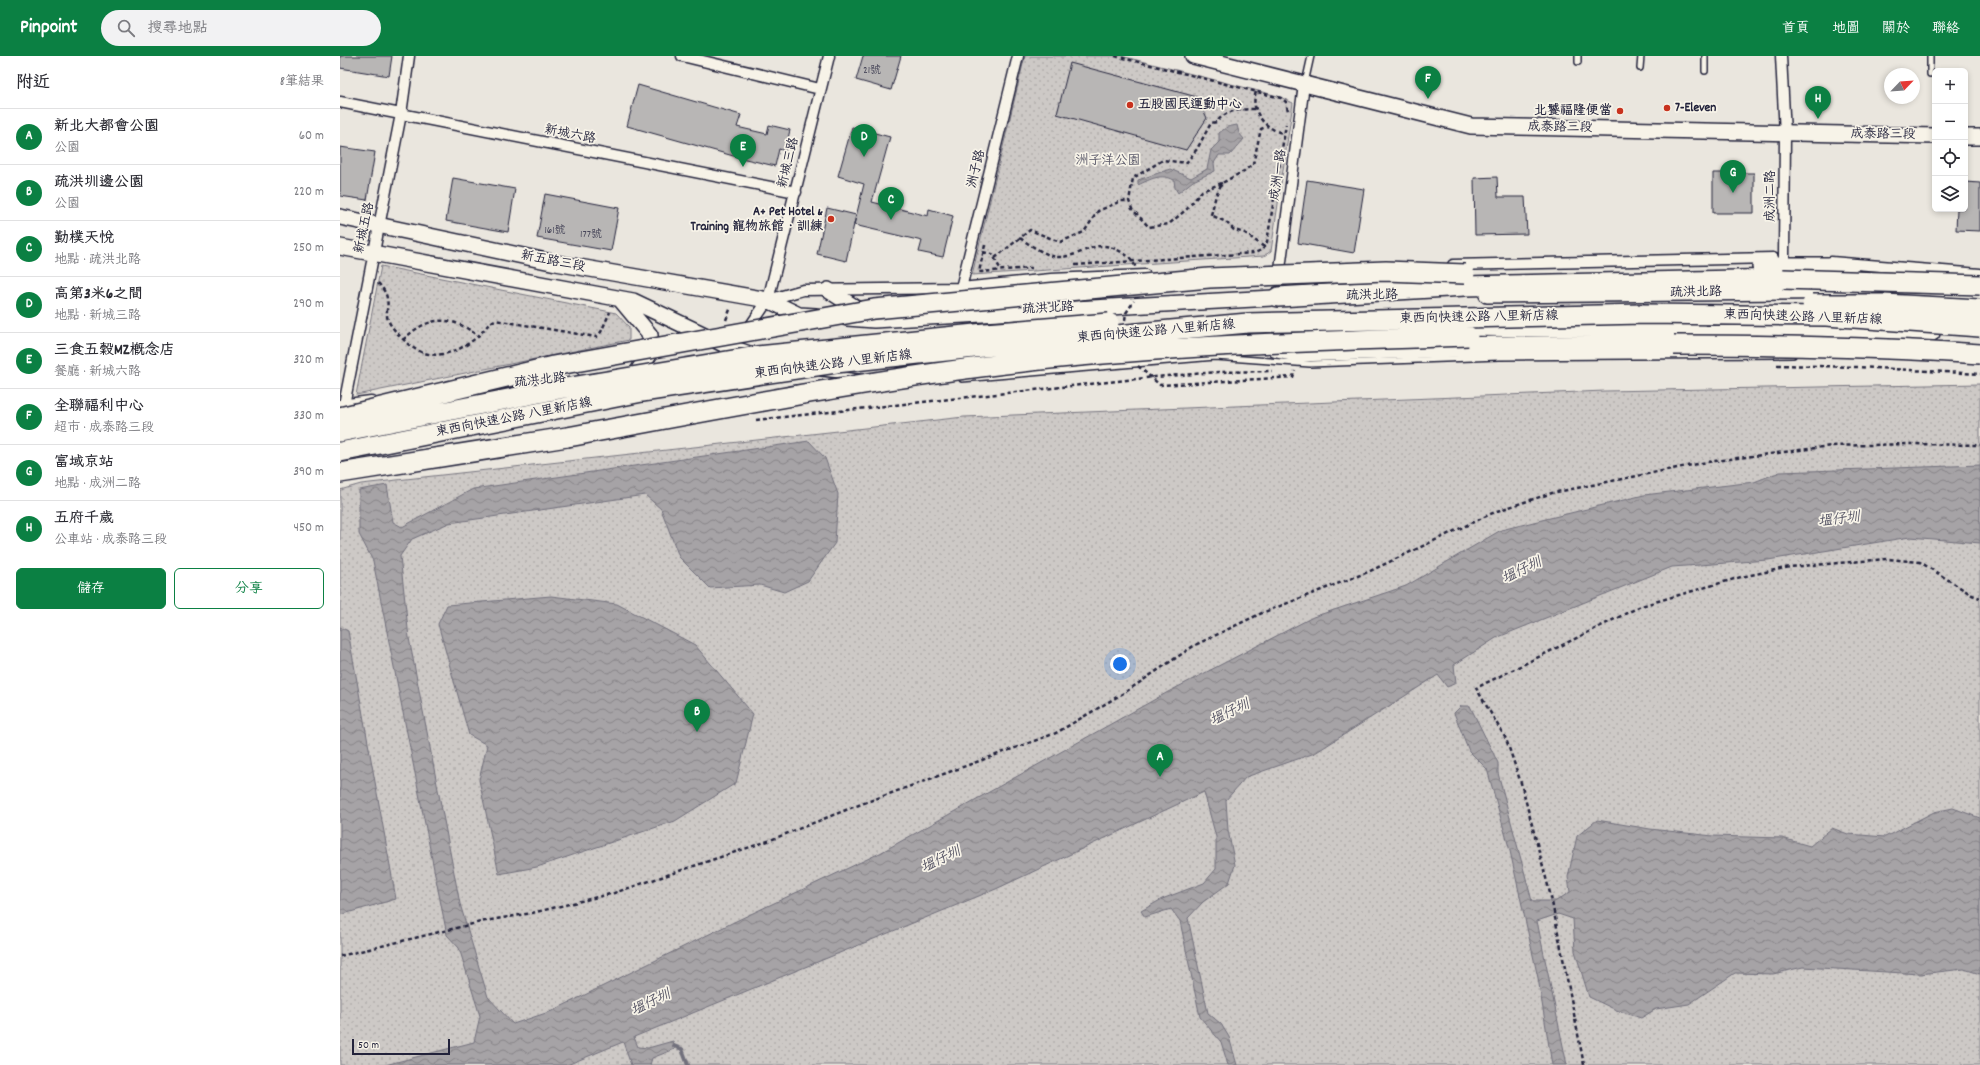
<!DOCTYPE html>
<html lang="zh-TW">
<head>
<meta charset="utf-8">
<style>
	:root { --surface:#fff; --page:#f2f2f3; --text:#2b2b33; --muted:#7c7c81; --line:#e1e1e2; --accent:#0b8043 }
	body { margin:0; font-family:Dekko,"LXGW WenKai TC",sans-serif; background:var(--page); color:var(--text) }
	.controls { position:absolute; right:12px; top:12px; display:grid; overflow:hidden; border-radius:6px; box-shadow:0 2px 6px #0003 }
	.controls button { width:36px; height:36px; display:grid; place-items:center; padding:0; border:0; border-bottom:1px solid var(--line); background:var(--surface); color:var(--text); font:20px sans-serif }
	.compass { position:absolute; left:1544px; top:12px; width:36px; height:36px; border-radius:50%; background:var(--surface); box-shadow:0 2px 6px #0003; rotate:65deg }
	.scale { position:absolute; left:12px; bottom:10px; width:98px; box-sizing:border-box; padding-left:4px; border:2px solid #22223b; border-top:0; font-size:11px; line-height:14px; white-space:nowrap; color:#22223b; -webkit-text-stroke:3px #f7f3e8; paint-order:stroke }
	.you { position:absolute; left:780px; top:608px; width:14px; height:14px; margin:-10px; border:3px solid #fff; border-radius:50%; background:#1a73e8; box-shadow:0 0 0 6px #1a73e833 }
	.badge { display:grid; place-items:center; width:26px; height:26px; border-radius:50%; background:var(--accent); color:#fff; font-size:13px; font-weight:700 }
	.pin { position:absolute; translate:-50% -33px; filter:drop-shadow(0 1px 2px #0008) }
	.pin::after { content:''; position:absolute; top:21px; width:14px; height:12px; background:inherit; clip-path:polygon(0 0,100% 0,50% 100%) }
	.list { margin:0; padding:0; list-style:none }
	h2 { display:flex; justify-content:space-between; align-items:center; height:52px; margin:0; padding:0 16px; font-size:17px }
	h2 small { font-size:13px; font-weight:400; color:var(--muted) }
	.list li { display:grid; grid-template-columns:26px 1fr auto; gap:12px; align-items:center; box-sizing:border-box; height:56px; padding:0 16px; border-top:1px solid var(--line) }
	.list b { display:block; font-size:15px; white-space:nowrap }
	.list p { margin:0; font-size:13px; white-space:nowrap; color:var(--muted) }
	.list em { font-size:13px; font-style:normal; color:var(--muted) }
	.actions { display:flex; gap:8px; padding:12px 16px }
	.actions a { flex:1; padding:9px 0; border:1px solid var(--accent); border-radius:6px; text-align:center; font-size:14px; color:var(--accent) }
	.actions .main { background:var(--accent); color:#fff }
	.icon { flex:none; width:22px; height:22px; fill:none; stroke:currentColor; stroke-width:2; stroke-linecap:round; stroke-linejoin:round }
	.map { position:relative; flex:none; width:1640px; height:1009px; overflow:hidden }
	header { display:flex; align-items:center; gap:24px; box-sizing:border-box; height:56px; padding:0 20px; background:var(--accent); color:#fff }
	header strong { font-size:19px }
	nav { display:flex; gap:22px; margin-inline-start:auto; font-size:14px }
	.search { width:280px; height:36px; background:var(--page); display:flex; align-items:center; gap:10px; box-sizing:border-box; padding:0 14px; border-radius:22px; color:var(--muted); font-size:15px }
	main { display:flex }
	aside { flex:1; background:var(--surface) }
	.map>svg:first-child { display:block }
</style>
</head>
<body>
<header>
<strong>Pinpoint</strong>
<div class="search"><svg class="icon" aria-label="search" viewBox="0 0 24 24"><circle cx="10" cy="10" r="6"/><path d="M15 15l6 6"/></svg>搜尋地點</div>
<nav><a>首頁</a><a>地圖</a><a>關於</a><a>聯絡</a></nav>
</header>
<main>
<aside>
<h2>附近<small>8筆結果</small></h2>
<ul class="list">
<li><span class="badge">A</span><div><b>新北大都會公園</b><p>公園</p></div><em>60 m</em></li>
<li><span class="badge">B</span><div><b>疏洪圳邊公園</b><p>公園</p></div><em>220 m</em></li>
<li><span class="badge">C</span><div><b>勤樸天悅</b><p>地點 · 疏洪北路</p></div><em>250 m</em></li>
<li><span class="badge">D</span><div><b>高第3米6之間</b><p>地點 · 新城三路</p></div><em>290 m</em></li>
<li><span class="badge">E</span><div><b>三食五穀MZ概念店</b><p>餐廳 · 新城六路</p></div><em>320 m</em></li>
<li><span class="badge">F</span><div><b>全聯福利中心</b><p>超市 · 成泰路三段</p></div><em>330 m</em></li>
<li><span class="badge">G</span><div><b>富域京站</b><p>地點 · 成洲二路</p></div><em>390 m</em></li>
<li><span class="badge">H</span><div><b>五府千歲</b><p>公車站 · 成泰路三段</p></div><em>450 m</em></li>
</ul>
<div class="actions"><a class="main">儲存</a><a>分享</a></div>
</aside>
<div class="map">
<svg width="1640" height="1009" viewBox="0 0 1640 1009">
	<defs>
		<pattern id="park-dots" width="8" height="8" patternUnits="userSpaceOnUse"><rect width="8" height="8" fill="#cdc9c6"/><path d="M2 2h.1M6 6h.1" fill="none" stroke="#b0acab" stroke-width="1.8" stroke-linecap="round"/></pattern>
		<pattern id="water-waves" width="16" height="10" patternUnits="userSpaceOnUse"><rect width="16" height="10" fill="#a6a3a6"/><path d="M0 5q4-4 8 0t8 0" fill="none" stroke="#878488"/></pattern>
	</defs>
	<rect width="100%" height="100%" fill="#eae6de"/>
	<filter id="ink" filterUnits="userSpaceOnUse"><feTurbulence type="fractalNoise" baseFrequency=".025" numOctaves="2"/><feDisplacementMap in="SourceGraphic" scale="8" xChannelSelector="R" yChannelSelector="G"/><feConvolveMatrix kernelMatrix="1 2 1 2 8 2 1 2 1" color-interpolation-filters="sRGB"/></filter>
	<g filter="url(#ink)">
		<path fill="url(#park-dots)" stroke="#787680" d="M 685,0 L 781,0 L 938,40 L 953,47 L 931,195 L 924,200 L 632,219 Z
			M 41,210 L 276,257 L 289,271 L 289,284 L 16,339 Z
			M 1640,328 L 1640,1009 L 0,1009 L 0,434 L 21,428 L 624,361 L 1265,335 Z"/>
		<path fill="url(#water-waves)" stroke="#716f7b" d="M 897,69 L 899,77 L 904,83 L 890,99 L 879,99 L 874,107 L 875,115 L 853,125 L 838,137 L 835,132 L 834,124 C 821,117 811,123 798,129 L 798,124 L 830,113 L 851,122 L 867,113 L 871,94 L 879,86 L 879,77 L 887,71 Z
			M 469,385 L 485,402 L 498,438 L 495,487 L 468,525 L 444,536 L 420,529 L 370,532 L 339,501 L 321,453 L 305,439 L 109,467 L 72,483 L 60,500 L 69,582 L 120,848 L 148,941 L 173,968 L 212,955 L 396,865 L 540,797 L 828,636 L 973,561 L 1066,530 L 1161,474 L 1304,439 L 1414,426 L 1440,416 L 1640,409 L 1640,487 L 1570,481 L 1428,504 L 1332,511 L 1156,582 L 1114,609 L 1116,627 L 1107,631 L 1098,619 L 975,697 L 906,721 L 886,744 L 888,774 L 895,809 L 889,827 L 863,846 L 848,862 L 868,957 L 881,968 L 889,981 L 897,1009 L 888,1009 L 881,986 L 860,961 L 840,865 L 831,853 L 805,861 L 801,855 L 822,843 L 864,827 L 876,813 L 876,781 L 864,736 L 656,833 L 294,981 L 298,991 L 308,992 L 333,985 L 335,993 L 312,1002 L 310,1009 L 291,1009 L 283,986 L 227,1009 L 45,1009 L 134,986 L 140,960 L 119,892 L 107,879 L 33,505 L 19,478 L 19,434 L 47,429 L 53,466 L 62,471 L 133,433 Z
			M 211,540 L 277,548 L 355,589 L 413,658 L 396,727 L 335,765 L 197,811 L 159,818 L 139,724 L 147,689 L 129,679 L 98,568 L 107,549 Z
			M 0,571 L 8,575 L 56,843 L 0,859 Z
			M 1121,650 L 1130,650 L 1158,707 L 1158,717 L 1192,845 L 1216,845 L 1230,836 L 1228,821 L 1237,780 L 1257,764 L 1310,773 L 1373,780 L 1442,782 L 1470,790 L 1492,772 L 1508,778 L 1545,781 L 1594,756 L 1613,752 L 1640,762 L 1640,918 L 1624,913 L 1580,918 L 1463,911 L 1433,918 L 1395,917 L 1349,948 L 1316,953 L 1301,962 L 1276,954 L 1249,941 L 1235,895 L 1233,863 L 1218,858 L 1197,865 L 1227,1009 L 1212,1009 L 1198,922 L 1170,795 L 1147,713 L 1129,695 L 1114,657 Z"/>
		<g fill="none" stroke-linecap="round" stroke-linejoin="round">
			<path stroke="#716f7b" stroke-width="4" d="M 334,990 L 342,993 L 348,1009"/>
		</g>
		<path fill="#b8b6b5" stroke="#22223b" d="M 0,0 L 52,0 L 49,20 L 0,12 Z
			M 523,0 L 561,0 L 551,34 L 516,24 Z
			M 730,7 L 857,41 L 867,62 L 846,94 L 717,58 Z
			M 298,29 L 401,59 L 397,71 L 427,78 L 429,69 L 450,74 L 445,95 L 439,93 L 435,110 L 397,101 L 287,70 Z
			M 512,71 L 550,81 L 532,146 L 588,160 L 589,153 L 613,160 L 603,201 L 579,196 L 582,185 L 514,169 L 524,128 L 498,120 Z
			M 0,91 L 35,96 L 27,144 L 0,140 Z
			M 1373,117 L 1414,117 L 1414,157 L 1373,157 Z
			M 1157,121 L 1158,141 L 1185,141 L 1187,178 L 1135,179 L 1134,122 Z
			M 113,122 L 175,133 L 168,176 L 106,165 Z
			M 967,124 L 1024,133 L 1014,197 L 958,187 Z
			M 1625,126 L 1640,127 L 1640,175 L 1616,174 L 1617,153 L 1625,153 Z
			M 205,138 L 279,152 L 271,195 L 197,182 Z
			M 487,152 L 516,159 L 506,205 L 477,198 Z"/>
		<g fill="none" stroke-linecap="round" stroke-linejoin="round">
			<g stroke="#22223b" stroke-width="8">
				<path id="lane" d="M 1238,6 L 1238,0
					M 1300,12 L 1301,0
					M 1365,15 L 1365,0
					M 1590,18 L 1590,0
					M 965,27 L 971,0
					M 481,317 L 519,321
					M 622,323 L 875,301 L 970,308 L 1159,301 L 1453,299"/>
			</g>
			<g stroke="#22223b" stroke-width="13">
				<path id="street" d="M 342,0 L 480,33
					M 1441,0 L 1445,78 L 1444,202
					M 0,46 L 456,136
					M 1491,206 L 1640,218
					M 1113,209 L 1433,202
					M 940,213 L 964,28
					M 621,232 L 678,0
					M 428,244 L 489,0
					M 407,275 L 428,244 L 463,234 L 621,232 L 711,223 L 805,219
					M 168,329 L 234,322
					M 0,349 L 31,345
					M 4,349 L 61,58 L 69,0"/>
			</g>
			<g stroke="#22223b" stroke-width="18">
				<path id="secondary" d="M 853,0 L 1131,70 L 1595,80
					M 1625,81 L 1640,81
					M 0,161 L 216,207 L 428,244 L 459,259 L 476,260
					M 0,191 L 293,245 L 394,293 L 416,300
					M 488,234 L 527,259
					M 1147,239 L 1543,235 L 1640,240
					M 280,243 L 310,279 L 311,296 L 298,315
					M 507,262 L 534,264 L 949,241
					M 1114,272 L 1360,274
					M 1442,274 L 1592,277
					M 583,307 L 651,301"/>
			</g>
			<g stroke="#22223b" stroke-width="22">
				<path id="highway" d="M 1422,211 L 1488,211 L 1506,218 L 1521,228
					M 938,241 L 1125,230 L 1443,223
					M 1347,280 L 1392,279 L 1452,274
					M 937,292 L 956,296 L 1157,290 L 1334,289
					M 0,417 L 227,381"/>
			</g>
			<path stroke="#22223b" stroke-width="2.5" stroke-dasharray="4 3" stroke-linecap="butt" d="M 775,0 L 941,42 L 946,46 L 948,55
				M 916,36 C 909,55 927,75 944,77
				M 882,127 L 862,135 L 847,153 L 829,168 L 809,171 L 792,153 L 789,145 L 793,122 L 823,104 L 846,107 L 857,93 L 871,67 L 877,66 C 885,54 902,53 915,53
				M 645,189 L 639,216 L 692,212
				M 924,191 L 905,177 L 894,174 L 886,166 L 871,159 L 876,139 L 882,127 L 904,115 L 913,108 L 921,73 L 928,70
				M 643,196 L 652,198 L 661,214
				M 655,202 L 690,174 L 720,186 L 744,176 L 758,155 L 781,145 L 789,145
				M 735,209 L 914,197 L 922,194 L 927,186 L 946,68
				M 38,227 C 42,231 47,238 47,243 C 49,250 45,256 48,264 C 52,273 61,281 68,288 C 90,307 117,298 137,281 C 144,275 147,268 155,264 L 256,281 L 261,276 L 270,256
				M 386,264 L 391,251
				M 63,284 C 88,259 112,259 138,280
				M 1437,309 L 1518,311 L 1640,318
				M 416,364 L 815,321 L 879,316 L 932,315
				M 0,900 L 145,865 L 192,857 L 274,837 L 428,785 L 516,750 L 716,677 L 787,635 L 855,589 L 922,557 L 1028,516 L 1157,455 L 1212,437 L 1367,406 L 1491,390 L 1570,388 L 1640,389
				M 1244,1009 L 1211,841 L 1181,727 L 1166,683 L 1136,632 L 1301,550 L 1401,521 L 1450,511 L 1547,503 L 1580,506 L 1632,539 L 1640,542"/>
			<use href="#lane" stroke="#f7f3e8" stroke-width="5"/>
			<use href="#street" stroke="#f7f3e8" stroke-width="10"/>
			<use href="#secondary" stroke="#f7f3e8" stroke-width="15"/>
			<use href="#highway" stroke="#f7f3e8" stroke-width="19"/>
			<g stroke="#22223b" stroke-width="22" stroke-linecap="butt">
				<path id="highway-bridge" d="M 1443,223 L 1640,229
					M 1472,248 L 1544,248 L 1640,253
					M 1334,289 C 1436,289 1538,291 1640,298
					M 0,361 L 213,310 L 534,253 L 869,222 L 1046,215 L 1125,218
					M 0,376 L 219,333 L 417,300 L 645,277 L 769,267
					M 227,381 C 381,353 535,322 691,305 C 836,289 982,285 1128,280
					M 0,396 L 302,336 L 496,307 L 643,291 L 908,267 L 1303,258 L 1486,260 L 1640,271"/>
			</g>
			<path stroke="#22223b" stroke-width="2.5" stroke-dasharray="4 3" stroke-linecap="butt" d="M 680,182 C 688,188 708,201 718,201 C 747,201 754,179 783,197 C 791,202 793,204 796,213
				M 785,264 L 786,257 L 794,245
				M 798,310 L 820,329 L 953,321 L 955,315"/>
			<use href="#highway-bridge" stroke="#f7f3e8" stroke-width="19"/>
		</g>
	</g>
	<g fill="#c8321e" stroke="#f7f3e8" stroke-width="1.5">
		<circle cx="790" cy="49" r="4"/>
		<circle cx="1327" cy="52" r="4"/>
		<circle cx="1280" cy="55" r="4"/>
		<circle cx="491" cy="163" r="4"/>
	</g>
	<g text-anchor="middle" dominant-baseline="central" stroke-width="3.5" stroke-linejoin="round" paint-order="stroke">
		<g font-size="11" fill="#48475a">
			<text x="532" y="15">21號</text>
			<text x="215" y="175">161號</text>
			<text x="251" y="179">177號</text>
		</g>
		<g font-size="13" font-weight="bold" fill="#22223b" stroke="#f7f3e8" text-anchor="start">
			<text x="798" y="49">五股國民運動中心</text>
			<text x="1335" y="52">7-Eleven</text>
			<text x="1272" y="55" text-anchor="end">北饕福隆便當</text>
			<text x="483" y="156" text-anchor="end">A+ Pet Hotel &amp;<tspan x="483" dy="15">Training 寵物旅館．訓練</tspan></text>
		</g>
		<g font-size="13" fill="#22223b" stroke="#f7f3e8">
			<text transform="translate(1220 72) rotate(1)">成泰路三段</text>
			<text transform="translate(230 79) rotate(11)">新城六路</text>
			<text transform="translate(1543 79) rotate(1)">成泰路三段</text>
			<text transform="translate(449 107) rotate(-76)">新城三路</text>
			<text transform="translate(637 113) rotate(-76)">洲子路</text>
			<text transform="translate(939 119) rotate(-82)">成洲一路</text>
			<text transform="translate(1431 140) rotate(-90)">成洲二路</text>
			<text transform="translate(25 172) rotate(-78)">新城五路</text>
			<text transform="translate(213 206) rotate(11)">新五路三段</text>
			<text transform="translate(1356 237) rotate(-1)">疏洪北路</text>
			<text transform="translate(1032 240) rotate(-1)">疏洪北路</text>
			<text transform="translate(708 253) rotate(-3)">疏洪北路</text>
			<text transform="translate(1139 262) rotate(-1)">東西向快速公路 八里新店線</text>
			<text transform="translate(1463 262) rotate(2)">東西向快速公路 八里新店線</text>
			<text transform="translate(816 276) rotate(-5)">東西向快速公路 八里新店線</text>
			<text transform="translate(493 309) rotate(-7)">東西向快速公路 八里新店線</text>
			<text transform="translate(200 325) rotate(-6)">疏洪北路</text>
			<text transform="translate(174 362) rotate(-11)">東西向快速公路 八里新店線</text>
		</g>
		<g font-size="13" fill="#555465" stroke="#f7f3e8">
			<text x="768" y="105">洲子洋公園</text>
		</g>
		<g font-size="14" font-style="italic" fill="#504f60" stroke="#f7f3e8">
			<text transform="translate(1499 464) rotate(-7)">塭仔圳</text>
			<text transform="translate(1182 515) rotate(-26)">塭仔圳</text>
			<text transform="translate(890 657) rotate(-26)">塭仔圳</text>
			<text transform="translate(601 804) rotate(-26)">塭仔圳</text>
			<text transform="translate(311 947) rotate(-26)">塭仔圳</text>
		</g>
	</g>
</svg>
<div class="controls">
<button>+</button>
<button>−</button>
<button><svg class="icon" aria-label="locate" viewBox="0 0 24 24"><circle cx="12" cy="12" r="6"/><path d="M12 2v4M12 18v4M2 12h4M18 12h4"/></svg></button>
<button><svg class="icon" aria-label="layers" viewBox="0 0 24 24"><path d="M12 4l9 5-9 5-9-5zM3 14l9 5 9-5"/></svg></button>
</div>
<svg class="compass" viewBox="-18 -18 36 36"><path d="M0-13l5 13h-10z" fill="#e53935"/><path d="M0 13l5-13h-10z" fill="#7c7c81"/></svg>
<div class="scale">50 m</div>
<div class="you"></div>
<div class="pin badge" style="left:820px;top:721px">A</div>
<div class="pin badge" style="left:357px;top:676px">B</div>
<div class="pin badge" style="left:551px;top:164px">C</div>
<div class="pin badge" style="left:524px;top:101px">D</div>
<div class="pin badge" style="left:403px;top:111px">E</div>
<div class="pin badge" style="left:1088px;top:43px">F</div>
<div class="pin badge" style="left:1393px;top:137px">G</div>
<div class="pin badge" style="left:1478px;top:63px">H</div>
</div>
</main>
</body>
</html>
